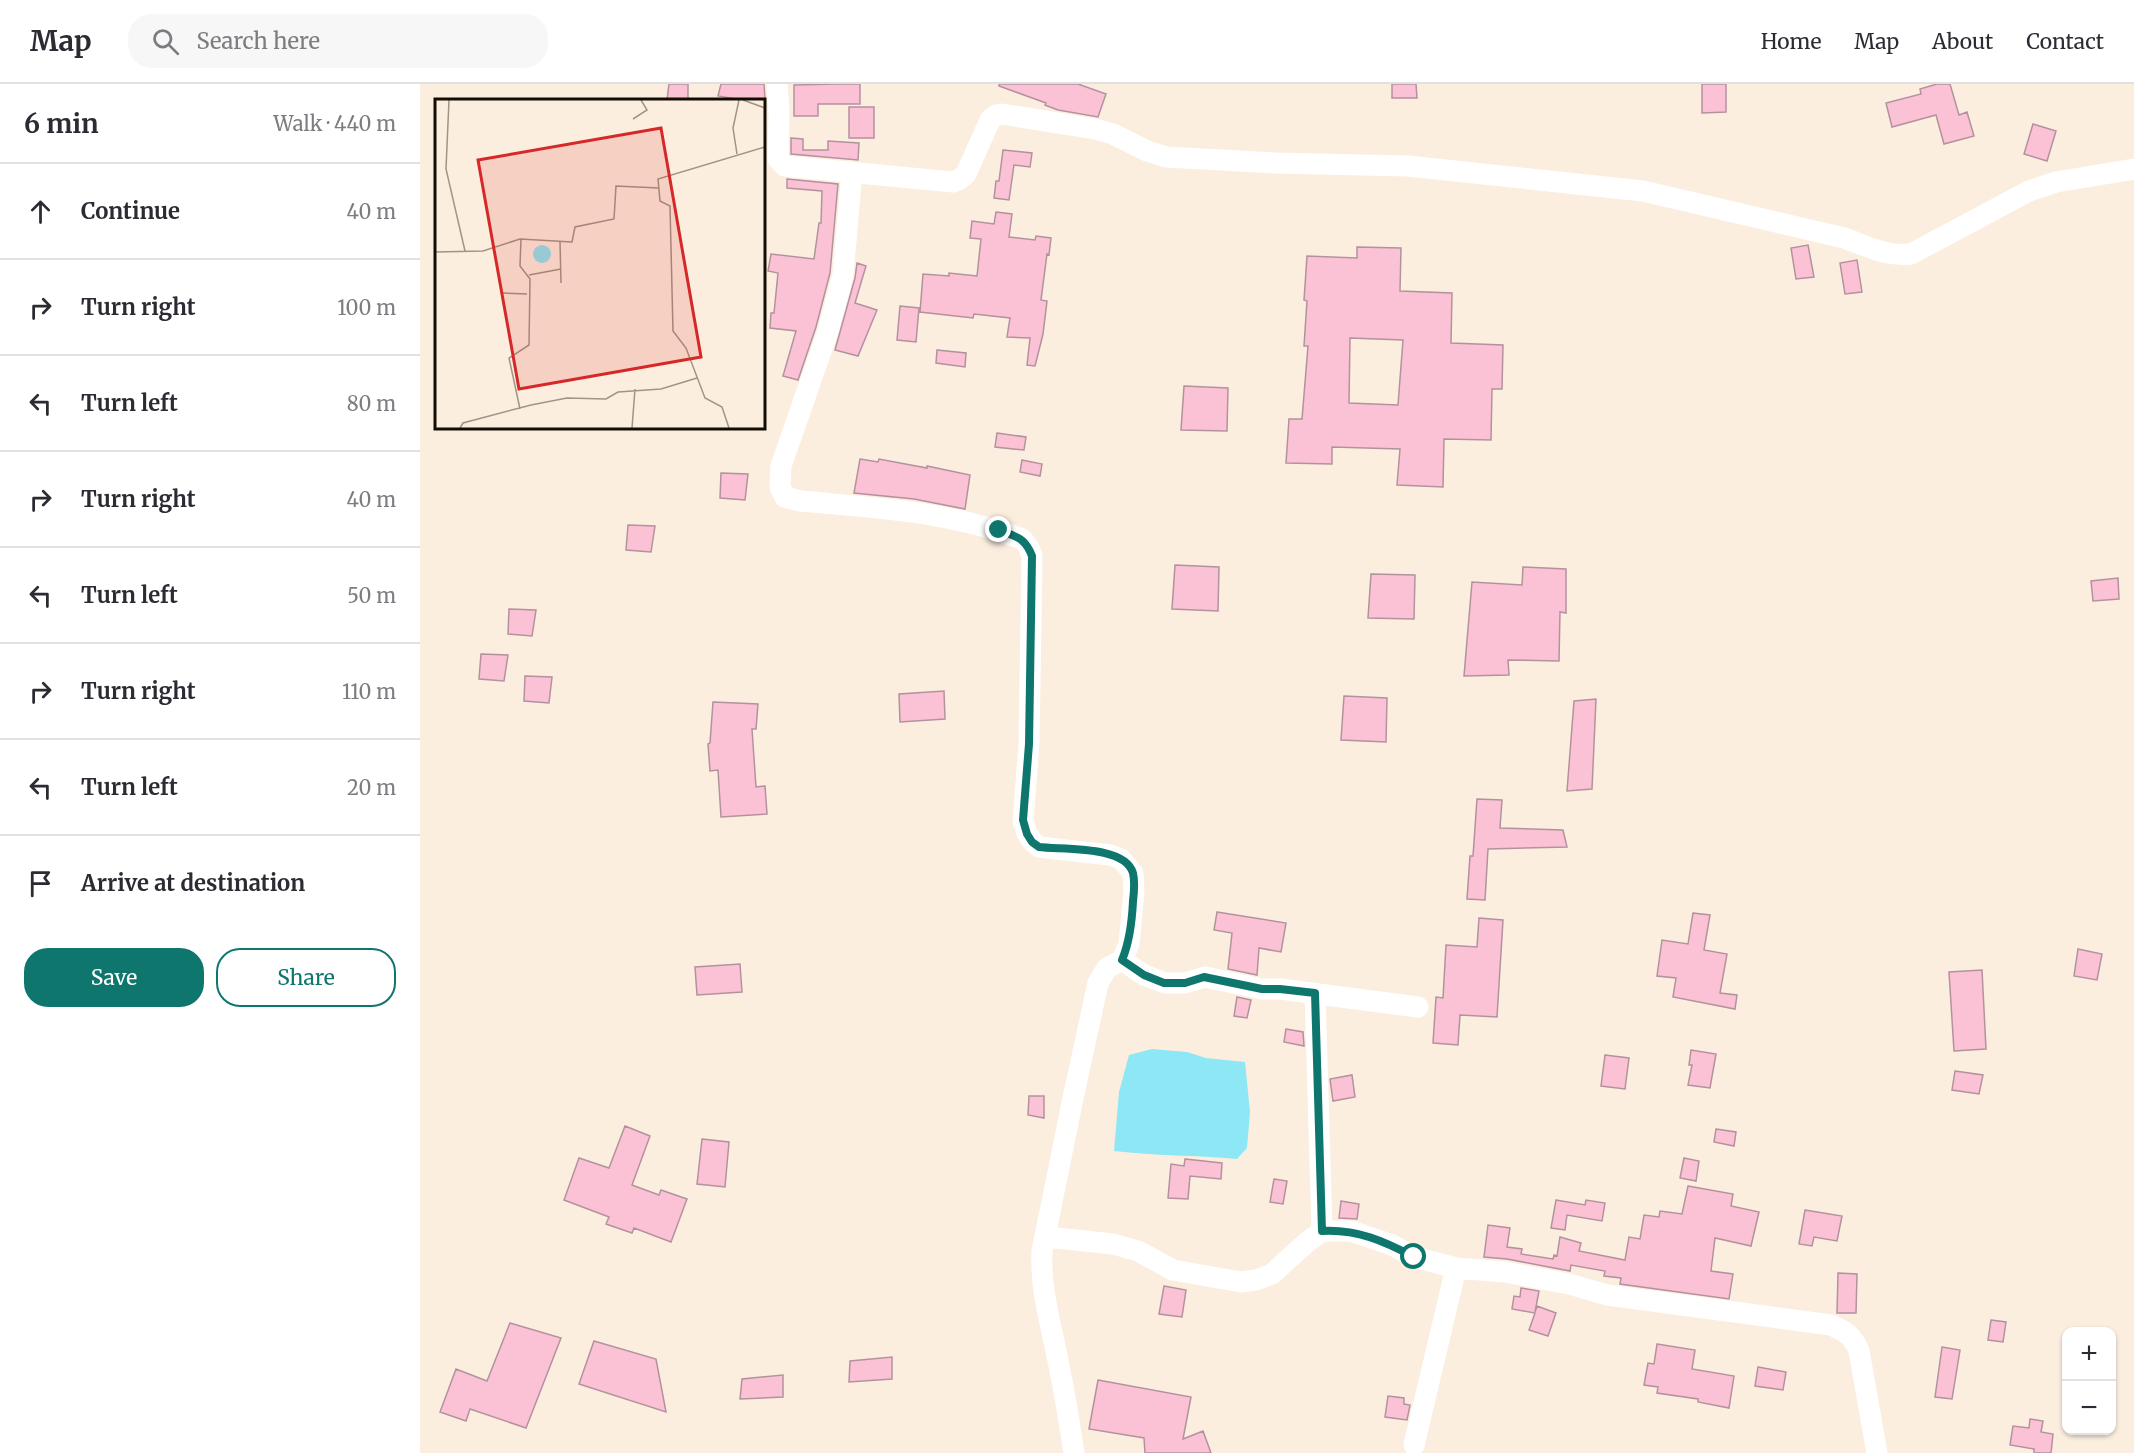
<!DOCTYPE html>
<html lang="en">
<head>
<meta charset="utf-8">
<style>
	:root { --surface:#fff; --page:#f7f7f7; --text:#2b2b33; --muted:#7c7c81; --line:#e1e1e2; --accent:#0f766e }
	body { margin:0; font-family:Merriweather,serif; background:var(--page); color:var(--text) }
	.controls { position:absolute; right:18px; bottom:18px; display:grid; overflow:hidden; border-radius:12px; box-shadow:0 2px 4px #0004 }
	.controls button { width:54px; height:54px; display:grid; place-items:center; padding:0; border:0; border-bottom:2px solid var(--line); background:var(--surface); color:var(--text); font:30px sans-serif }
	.stop { position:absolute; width:18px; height:18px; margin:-14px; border:4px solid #0f766e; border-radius:50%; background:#fff }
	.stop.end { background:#0f766e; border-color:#fff; box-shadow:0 2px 6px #0008 }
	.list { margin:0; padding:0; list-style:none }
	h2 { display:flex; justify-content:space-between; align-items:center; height:78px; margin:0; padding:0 24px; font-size:26px }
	h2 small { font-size:20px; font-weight:400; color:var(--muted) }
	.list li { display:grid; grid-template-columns:39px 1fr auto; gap:18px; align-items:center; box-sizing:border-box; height:96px; padding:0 24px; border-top:2px solid var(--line) }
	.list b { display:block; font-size:22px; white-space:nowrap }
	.list em { font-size:20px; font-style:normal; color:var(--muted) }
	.actions { display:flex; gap:12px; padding:18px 24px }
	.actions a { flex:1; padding:14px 0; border:2px solid var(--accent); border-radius:24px; text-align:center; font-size:21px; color:var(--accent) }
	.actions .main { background:var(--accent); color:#fff }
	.icon { flex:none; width:33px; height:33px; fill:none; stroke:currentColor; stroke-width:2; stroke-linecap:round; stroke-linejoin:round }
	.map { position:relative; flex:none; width:1714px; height:1369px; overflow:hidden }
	header { display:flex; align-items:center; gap:36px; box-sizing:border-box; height:84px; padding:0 30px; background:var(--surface); border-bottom:2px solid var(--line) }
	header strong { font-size:28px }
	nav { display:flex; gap:33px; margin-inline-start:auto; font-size:21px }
	.search { width:420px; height:54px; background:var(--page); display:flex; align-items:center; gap:15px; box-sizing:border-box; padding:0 21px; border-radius:24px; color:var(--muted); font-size:22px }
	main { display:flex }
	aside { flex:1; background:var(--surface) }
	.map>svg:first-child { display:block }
</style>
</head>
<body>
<header>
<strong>Map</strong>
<div class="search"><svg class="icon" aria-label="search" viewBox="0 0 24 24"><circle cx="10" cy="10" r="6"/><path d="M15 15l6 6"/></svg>Search here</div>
<nav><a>Home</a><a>Map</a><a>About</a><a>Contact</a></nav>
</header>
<main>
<aside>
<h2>6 min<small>Walk · 440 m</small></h2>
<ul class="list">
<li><svg class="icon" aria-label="ahead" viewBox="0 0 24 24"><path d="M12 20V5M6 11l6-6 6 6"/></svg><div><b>Continue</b></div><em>40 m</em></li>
<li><svg class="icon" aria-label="right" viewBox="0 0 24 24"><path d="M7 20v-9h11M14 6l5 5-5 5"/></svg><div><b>Turn right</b></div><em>100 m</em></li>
<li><svg class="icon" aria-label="left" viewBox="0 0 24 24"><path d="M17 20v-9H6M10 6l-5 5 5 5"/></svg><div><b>Turn left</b></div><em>80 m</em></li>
<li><svg class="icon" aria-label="right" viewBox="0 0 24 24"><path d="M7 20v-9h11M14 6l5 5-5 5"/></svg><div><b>Turn right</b></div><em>40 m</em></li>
<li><svg class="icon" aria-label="left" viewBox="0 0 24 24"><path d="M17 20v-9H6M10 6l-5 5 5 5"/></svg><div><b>Turn left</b></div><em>50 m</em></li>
<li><svg class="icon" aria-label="right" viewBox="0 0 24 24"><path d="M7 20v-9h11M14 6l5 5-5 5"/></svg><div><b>Turn right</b></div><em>110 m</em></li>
<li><svg class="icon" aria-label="left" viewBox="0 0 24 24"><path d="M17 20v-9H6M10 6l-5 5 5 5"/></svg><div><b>Turn left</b></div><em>20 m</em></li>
<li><svg class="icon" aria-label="arrive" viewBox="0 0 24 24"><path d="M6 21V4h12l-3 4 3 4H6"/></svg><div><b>Arrive at destination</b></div></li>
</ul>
<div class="actions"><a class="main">Save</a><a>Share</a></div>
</aside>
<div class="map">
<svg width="1714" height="1369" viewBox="0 0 1714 1369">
	<rect width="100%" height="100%" fill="#fceedf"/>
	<path fill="#8de7f4" d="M 732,965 L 767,968 L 786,974 L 825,978 L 830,1028 L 827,1064 L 817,1075 C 776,1071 735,1072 694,1067 L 699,1008 L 709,971 Z"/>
	<path fill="#fbc2d6" stroke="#b3929e" stroke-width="1.5" fill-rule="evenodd" d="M 249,0 L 268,0 L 268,16 L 247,16 Z
		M 301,0 L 344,0 L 345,16 L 322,16 L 298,12 Z
		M 416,0 L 440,0 L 440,20 L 398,20 L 398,32 L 374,32 L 374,1 Z
		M 579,0 L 658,0 L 686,10 L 678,33 L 638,26 L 625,21 L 626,19 L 579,2 Z
		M 972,0 L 996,0 L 997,14 L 972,14 Z
		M 1282,0 L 1306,0 L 1306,28 L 1282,29 Z
		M 1517,0 L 1530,0 L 1539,31 L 1547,28 L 1554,52 L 1524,60 L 1516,31 L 1472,43 L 1466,19 L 1501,10 L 1500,5 Z
		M 429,23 L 454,23 L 454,54 L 429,54 Z
		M 1613,40 L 1636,47 L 1627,77 L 1604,70 Z
		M 371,54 L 383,55 L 383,66 L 408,66 L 408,57 L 439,59 L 438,76 L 371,70 Z
		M 583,66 L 612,69 L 610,83 L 594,81 L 589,116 L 574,114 L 576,97 L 579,97 Z
		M 367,95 L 418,100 L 410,189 L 396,243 L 378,296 L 363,292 L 376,247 L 350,244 L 351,229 L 354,229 L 358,189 L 348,187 L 351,170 L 394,175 L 399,139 L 401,139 L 402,107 L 367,104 Z
		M 576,128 L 592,130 L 589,153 L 615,156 L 616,152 L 631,154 L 629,171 L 627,170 L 621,216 L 627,217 L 623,250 L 615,282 L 607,281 L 610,254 L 587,253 L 590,234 L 554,230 L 553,234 L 500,228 L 503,190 L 529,192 L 529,189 L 557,192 L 561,155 L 550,154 L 552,137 L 574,140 Z
		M 1388,161 L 1394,193 L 1376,195 L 1371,164 Z
		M 937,163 L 981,164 L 980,207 L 1032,209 L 1031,259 L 1083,261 L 1082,305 L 1072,305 L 1071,356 L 1024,355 L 1023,403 L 977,401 L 980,365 L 912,363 L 912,380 L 866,379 L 869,335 L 882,335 L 888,262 L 884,262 L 887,217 L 884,216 L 887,172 L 937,174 ZM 930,254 L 983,256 L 978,321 L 929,319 Z
		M 1437,176 L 1442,208 L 1425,210 L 1420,179 Z
		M 437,179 L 446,182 L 435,219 L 457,226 L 438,272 L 415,266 L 435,194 Z
		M 480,222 L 499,224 L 496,258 L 477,256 Z
		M 517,266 L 546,269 L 545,283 L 516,279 Z
		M 764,302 L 808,304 L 807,347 L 761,346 Z
		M 577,349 L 606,353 L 604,366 L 575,363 Z
		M 440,375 L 458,378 L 459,375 L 507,384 L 507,382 L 550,391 L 545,425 L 494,415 L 434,409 Z
		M 602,376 L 622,380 L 620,392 L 600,388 Z
		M 301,389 L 328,390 L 325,416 L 300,414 Z
		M 208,441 L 235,442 L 231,468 L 206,466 Z
		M 755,481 L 799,483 L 798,527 L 752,525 Z
		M 1103,483 L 1146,485 L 1146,529 L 1140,528 L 1139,577 L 1088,576 L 1089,591 L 1044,592 L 1052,498 L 1102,501 Z
		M 951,490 L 995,491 L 994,535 L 948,534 Z
		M 1698,494 L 1699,515 L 1673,517 L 1671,497 Z
		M 89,525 L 116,526 L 112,552 L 88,550 Z
		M 61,570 L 88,571 L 84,597 L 59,595 Z
		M 105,592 L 132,593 L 129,619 L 104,617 Z
		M 524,607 L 525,635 L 480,638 L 479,610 Z
		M 924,612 L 967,614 L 966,658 L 921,656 Z
		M 1176,615 L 1172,705 L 1147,707 L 1154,617 Z
		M 293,618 L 338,620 L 336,645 L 332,645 L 336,703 L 345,702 L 347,730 L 301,733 L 298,686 L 290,687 L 288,660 L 290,659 Z
		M 1057,715 L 1082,716 L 1080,744 L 1143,746 L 1147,763 L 1068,765 L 1065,816 L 1047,815 L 1050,772 L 1053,772 Z
		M 797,828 L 866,839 L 861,868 L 839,864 L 837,891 L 808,885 L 812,849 L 794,846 Z
		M 1273,829 L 1290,831 L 1284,866 L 1307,870 L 1300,909 L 1317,911 L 1315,925 L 1253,913 L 1256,894 L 1237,892 L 1242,856 L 1268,860 Z
		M 1059,834 L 1083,836 L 1077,933 L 1040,931 L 1038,961 L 1013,959 L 1016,913 L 1023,914 L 1026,861 L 1057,863 Z
		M 1658,865 L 1682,870 L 1677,896 L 1654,892 Z
		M 320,880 L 322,908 L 277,911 L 275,883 Z
		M 1562,886 L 1566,965 L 1534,967 L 1529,888 Z
		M 817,913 L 831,916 L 827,934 L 814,932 Z
		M 866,945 L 883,948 L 884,962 L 864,958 Z
		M 1271,966 L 1296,970 L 1290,1004 L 1268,1001 L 1272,981 L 1269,981 Z
		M 1185,971 L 1209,974 L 1205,1005 L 1181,1002 Z
		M 1535,987 L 1563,991 L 1559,1010 L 1532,1006 Z
		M 932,991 L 935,1013 L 913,1017 L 910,995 Z
		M 609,1012 L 624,1012 L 624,1034 L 608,1031 Z
		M 205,1042 L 230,1052 L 212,1101 L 239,1111 L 241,1106 L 267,1115 L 251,1158 L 214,1144 L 212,1149 L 186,1140 L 189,1133 L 144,1116 L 159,1074 L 189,1084 Z
		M 1296,1045 L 1316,1048 L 1314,1062 L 1294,1058 Z
		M 282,1055 L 309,1058 L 305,1103 L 277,1100 Z
		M 1264,1074 L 1279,1077 L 1276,1097 L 1260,1094 Z
		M 765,1075 L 802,1079 L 801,1095 L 770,1092 L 768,1115 L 748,1114 L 751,1080 L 764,1082 Z
		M 854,1095 L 867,1097 L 863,1120 L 850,1118 Z
		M 1268,1102 L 1313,1110 L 1311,1122 L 1339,1128 L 1331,1162 L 1295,1154 L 1291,1187 L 1313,1190 L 1309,1215 L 1200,1200 L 1201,1194 L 1184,1192 L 1185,1187 L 1151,1181 L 1150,1187 L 1087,1175 L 1064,1173 L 1068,1141 L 1090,1144 L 1087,1163 L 1102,1165 L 1101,1170 L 1133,1175 L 1134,1171 L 1137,1172 L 1140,1153 L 1161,1159 L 1159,1167 L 1205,1176 L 1209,1153 L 1220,1155 L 1224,1131 L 1239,1133 L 1240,1127 L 1262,1130 Z
		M 1136,1116 L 1165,1121 L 1166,1116 L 1185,1119 L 1182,1137 L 1147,1131 L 1145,1146 L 1131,1144 Z
		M 921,1117 L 939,1120 L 937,1135 L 919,1134 Z
		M 1385,1126 L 1422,1132 L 1417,1157 L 1394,1153 L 1392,1162 L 1379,1160 Z
		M 1418,1189 L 1437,1190 L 1436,1229 L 1417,1229 Z
		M 744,1202 L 766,1206 L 762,1233 L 739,1230 Z
		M 1101,1204 L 1119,1207 L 1115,1228 L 1117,1222 L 1136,1229 L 1128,1252 L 1109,1246 L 1115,1229 L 1092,1225 L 1094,1212 L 1100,1213 Z
		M 1571,1236 L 1586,1238 L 1583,1258 L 1568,1256 Z
		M 90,1239 L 141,1254 L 106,1344 L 50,1325 L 46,1337 L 20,1328 L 36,1285 L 67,1297 Z
		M 174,1257 L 236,1275 L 246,1328 L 159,1300 Z
		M 1237,1260 L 1275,1266 L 1272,1285 L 1314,1292 L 1309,1324 L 1278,1318 L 1278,1315 L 1237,1309 L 1238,1303 L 1224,1301 L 1228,1279 L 1234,1280 Z
		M 1522,1263 L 1540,1266 L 1532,1315 L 1515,1313 Z
		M 472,1273 L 472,1295 L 429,1298 L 430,1277 Z
		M 1338,1283 L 1366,1288 L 1363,1306 L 1335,1302 Z
		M 363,1291 L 363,1313 L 320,1315 L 322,1295 Z
		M 678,1296 L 771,1313 L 763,1355 L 783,1347 L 791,1369 L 725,1369 L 724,1354 L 669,1345 Z
		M 968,1312 L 984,1314 L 984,1320 L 990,1321 L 987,1336 L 965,1333 Z
		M 1610,1335 L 1623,1337 L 1621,1348 L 1633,1350 L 1631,1369 L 1614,1369 L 1614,1365 L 1590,1361 L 1593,1342 L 1609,1344 Z"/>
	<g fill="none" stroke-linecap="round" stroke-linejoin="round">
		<path stroke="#fff" stroke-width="21" d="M 357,0 L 359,29 L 358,75 L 365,82 L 533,98 L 540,95 L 546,90 L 570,36 L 576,31 L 582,30 L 675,45 L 693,50 L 727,67 L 746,73 L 855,79 L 988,82 L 1223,107 L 1424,154 C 1447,162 1466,173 1491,170 L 1609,107 L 1636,98 L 1714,85
			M 432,88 L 423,191 L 408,247 L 361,382 L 360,403 L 365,413 L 380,417 C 456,424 530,427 602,455 L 608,462 L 612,472 L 609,660 L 603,737 L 607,749 L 612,757 L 619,763 L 690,771 L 701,775 L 713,789 L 714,807 L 709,860 L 702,876 L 687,884 L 678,899 L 652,1019 L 622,1167 C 620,1203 630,1237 637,1272 C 644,1304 649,1337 654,1369
			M 702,876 L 724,891 L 745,899 L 765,899 L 785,893 L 842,905 L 860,905 L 998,923
			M 895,909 L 902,1147
			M 625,1155 L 637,1154 L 693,1160 L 718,1167 L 753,1186 L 821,1198 L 836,1196 L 852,1190 L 886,1159 L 902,1147 L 931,1147 L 972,1161 L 994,1173 L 1036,1184 L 1085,1188 L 1149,1200 L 1187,1211 L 1411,1241 C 1425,1247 1433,1252 1439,1267 L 1457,1369
			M 994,1361 L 1036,1184"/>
	</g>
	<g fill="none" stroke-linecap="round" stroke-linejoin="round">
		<path stroke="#0f766e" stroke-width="8" d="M 579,446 C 596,453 605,453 612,472 L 609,660 L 603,736 L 607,750 L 612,758 L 619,763 C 642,766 705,761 713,789 C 715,798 714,809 713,817 C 712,838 710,857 702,876 L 724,891 L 744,899 L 765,899 L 784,893 L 842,905 L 860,905 L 895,909 L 902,1147 C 937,1145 964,1157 994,1173"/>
	</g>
	<g transform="translate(15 15)">
		<rect width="330" height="330" fill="#fceedf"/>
		<path d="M98 155a9 9 0 1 1 18 0a9 9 0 1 1-18 0Z" fill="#8de7f4"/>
		<path fill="none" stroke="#9f9487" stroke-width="1.5" d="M 14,1 L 11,70 L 30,152M 308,1 L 330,9M 198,20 L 212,11 L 206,1M 302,55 L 298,29 L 304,1M 125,143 L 126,184M 0,153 L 48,152 L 85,140 L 137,143 L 140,128 L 179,120 L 181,87 L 224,89M 94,176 L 126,170M 68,194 L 92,195M 85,310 L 74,259 L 94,246 L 95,180 L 85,167 L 86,140M 25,329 L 28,324 L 96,306 L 132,299 L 171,300 L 183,293 L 226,290 L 262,279M 197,329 L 200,290M 294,329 L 287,308 L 270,299 L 251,249 L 238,232 L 235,107 L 225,102 L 223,80 L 330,48"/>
		<path fill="#d62828" fill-opacity="0.15" stroke="#d62828" stroke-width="3" d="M 226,29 L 266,258 L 84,290 L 43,61 Z"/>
		<rect width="330" height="330" fill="none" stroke="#130c04" stroke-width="3"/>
	</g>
</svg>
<div class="controls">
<button>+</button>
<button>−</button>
</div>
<div class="stop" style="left:994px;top:1173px"></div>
<div class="stop end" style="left:579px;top:446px"></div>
</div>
</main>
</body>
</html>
